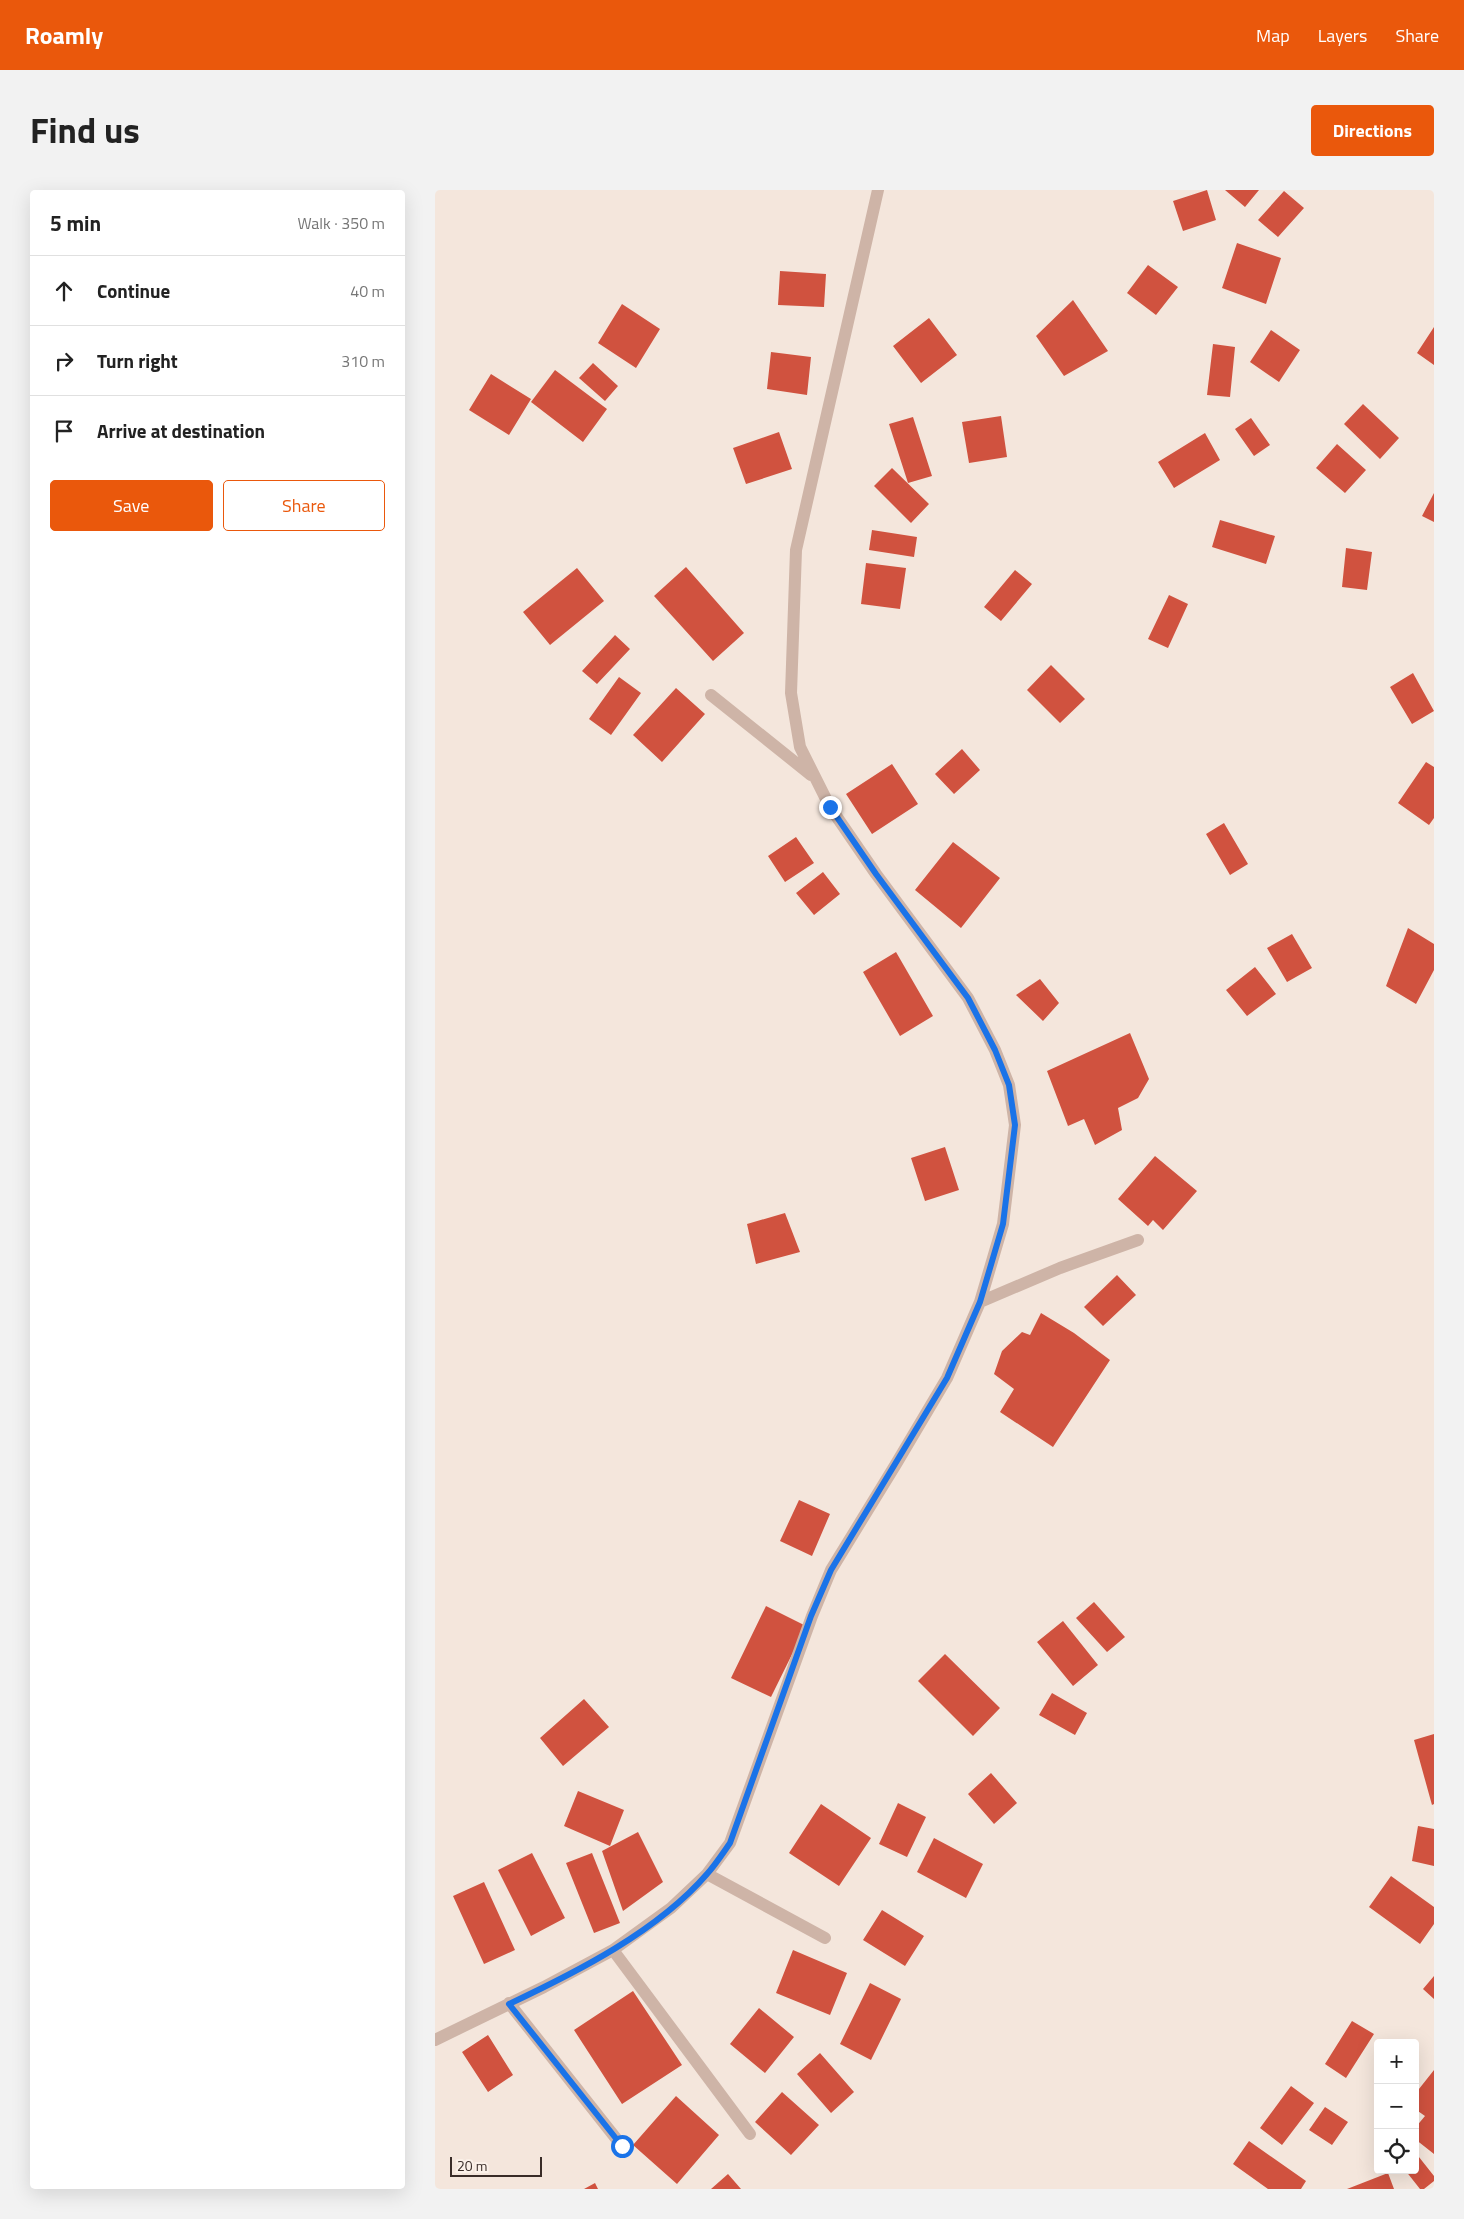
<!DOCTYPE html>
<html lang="en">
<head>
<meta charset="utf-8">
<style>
	:root { --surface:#fff; --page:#f2f2f2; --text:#222; --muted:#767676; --line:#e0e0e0; --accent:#ea580c }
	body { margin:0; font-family:"Titillium Web",sans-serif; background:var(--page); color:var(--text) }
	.controls { position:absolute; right:15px; bottom:15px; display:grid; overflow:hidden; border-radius:5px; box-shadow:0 5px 20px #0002 }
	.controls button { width:45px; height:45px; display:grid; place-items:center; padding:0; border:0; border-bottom:1px solid var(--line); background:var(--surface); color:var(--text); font:25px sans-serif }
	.scale { position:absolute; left:15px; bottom:12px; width:92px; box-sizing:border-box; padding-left:5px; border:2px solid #392c28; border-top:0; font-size:14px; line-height:18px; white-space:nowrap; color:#392c28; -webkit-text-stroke:4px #fbf1e9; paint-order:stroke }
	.stop { position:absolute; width:15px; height:15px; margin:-11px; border:4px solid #1a73e8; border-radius:50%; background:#fff }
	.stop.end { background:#1a73e8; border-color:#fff; box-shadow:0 1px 5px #0008 }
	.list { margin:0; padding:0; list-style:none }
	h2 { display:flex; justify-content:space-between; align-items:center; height:65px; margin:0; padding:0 20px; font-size:21px }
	h2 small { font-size:16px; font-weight:400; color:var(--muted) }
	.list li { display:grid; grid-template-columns:32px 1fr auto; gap:15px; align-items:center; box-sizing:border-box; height:70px; padding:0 20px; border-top:1px solid var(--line) }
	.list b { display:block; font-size:19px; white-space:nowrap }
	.list em { font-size:16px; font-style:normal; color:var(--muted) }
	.actions { display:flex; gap:10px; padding:15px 20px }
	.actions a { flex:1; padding:11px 0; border:1px solid var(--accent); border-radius:5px; text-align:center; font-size:18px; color:var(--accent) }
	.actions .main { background:var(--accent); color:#fff }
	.icon { flex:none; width:28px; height:28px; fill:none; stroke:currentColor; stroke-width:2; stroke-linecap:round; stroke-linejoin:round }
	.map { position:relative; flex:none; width:999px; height:1999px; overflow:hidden; border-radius:5px }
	header { display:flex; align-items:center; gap:30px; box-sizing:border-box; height:70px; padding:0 25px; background:var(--accent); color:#fff }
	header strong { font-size:24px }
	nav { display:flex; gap:28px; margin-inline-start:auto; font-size:18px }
	.intro { display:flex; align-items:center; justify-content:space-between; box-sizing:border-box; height:120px; padding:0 30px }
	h1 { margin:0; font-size:35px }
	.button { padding:12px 22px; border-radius:5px; background:var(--accent); color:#fff; font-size:18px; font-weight:700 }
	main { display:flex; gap:30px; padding:0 30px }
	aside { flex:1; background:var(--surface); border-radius:5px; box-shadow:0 5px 20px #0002 }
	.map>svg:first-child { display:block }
</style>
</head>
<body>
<header>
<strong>Roamly</strong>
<nav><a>Map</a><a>Layers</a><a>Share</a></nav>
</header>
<div class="intro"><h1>Find us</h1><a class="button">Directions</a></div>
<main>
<aside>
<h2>5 min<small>Walk · 350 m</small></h2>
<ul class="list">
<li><svg class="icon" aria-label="ahead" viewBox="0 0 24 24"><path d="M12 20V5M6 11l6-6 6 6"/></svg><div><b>Continue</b></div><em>40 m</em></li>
<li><svg class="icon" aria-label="right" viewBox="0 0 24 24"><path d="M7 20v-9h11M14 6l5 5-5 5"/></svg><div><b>Turn right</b></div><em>310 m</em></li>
<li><svg class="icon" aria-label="arrive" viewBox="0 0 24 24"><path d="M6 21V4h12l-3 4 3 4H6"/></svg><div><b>Arrive at destination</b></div></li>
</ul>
<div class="actions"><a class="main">Save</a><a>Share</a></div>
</aside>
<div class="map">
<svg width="999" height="1999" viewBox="0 0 999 1999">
	<rect width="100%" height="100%" fill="#f4e6dc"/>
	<path fill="#d0523f" d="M 772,0 L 781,30 L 748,41 L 738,11 Z
		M 790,0 L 824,0 L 810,17 Z
		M 849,1 L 869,18 L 843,47 L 823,30 Z
		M 802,53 L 846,68 L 831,114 L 787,98 Z
		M 713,75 L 743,97 L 721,125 L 692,103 Z
		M 345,81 L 391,84 L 389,117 L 343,115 Z
		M 638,110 L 673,161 L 629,186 L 601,146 Z
		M 187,114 L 225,139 L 201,178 L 163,153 Z
		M 494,128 L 522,165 L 486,193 L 458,156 Z
		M 999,137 L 999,175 L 982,163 Z
		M 836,140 L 865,160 L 844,192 L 815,172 Z
		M 778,154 L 800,157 L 795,207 L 772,205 Z
		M 336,162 L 376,167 L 372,205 L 332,199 Z
		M 158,173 L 183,196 L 170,211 L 144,188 Z
		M 120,180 L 172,219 L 148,252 L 96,212 Z
		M 56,184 L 96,209 L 74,245 L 34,220 Z
		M 928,214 L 964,248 L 945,269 L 909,234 Z
		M 566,226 L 572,267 L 534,273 L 527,232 Z
		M 478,227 L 497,286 L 473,293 L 454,234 Z
		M 816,228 L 835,255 L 819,266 L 800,239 Z
		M 344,242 L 357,279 L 311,294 L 298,258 Z
		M 770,243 L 785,270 L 739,298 L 723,272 Z
		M 902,254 L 931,280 L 910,303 L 881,278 Z
		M 457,278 L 494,314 L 476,333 L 439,296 Z
		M 999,303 L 999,332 L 987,326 Z
		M 785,330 L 840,346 L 831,374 L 777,357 Z
		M 437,340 L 482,347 L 479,367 L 434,360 Z
		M 911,358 L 937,362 L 932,400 L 907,397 Z
		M 431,373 L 471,378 L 465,419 L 426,414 Z
		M 251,377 L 309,443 L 278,471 L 219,406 Z
		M 142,378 L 169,411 L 115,455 L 88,422 Z
		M 580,380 L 597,394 L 566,431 L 549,417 Z
		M 734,405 L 753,414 L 733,458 L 713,449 Z
		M 180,445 L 195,459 L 162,494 L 147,481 Z
		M 616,475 L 650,509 L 625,533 L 592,500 Z
		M 978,483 L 999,521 L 977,534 L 955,497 Z
		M 184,487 L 206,503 L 176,545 L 154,529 Z
		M 241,498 L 270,524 L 227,572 L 198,545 Z
		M 527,559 L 545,580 L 519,604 L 500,584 Z
		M 991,572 L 999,577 L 999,628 L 994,635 L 963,613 Z
		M 457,574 L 483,614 L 437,644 L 411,604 Z
		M 789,633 L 813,674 L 795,685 L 771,644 Z
		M 361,647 L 379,673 L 350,692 L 333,666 Z
		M 518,652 L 565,688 L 526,738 L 480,700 Z
		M 388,682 L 405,704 L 379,725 L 361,703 Z
		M 973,738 L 999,754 L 999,780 L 981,814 L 951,796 Z
		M 857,744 L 877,778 L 852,792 L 832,758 Z
		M 461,762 L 498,826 L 465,846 L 428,782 Z
		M 820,777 L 841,804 L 812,826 L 791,800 Z
		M 605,789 L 624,813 L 608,831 L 581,805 Z
		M 695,843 L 714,889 L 703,908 L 683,918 L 687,940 L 660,955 L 649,929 L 633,936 L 612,881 Z
		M 510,957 L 524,1000 L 490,1011 L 476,968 Z
		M 720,966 L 762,1001 L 728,1040 L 718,1030 L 713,1036 L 683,1009 Z
		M 350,1023 L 365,1062 L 321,1074 L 312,1034 Z
		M 682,1085 L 701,1105 L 668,1136 L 649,1117 Z
		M 606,1123 L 639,1143 L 675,1170 L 618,1257 L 565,1222 L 579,1199 L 559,1184 L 567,1161 L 587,1142 L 595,1145 Z
		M 364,1310 L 395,1324 L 377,1366 L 345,1351 Z
		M 659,1412 L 690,1447 L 672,1462 L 641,1428 Z
		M 331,1416 L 371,1436 L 336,1507 L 296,1488 Z
		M 628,1431 L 663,1475 L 638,1496 L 602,1452 Z
		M 510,1464 L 565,1518 L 538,1546 L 483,1491 Z
		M 617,1503 L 652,1523 L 640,1545 L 604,1525 Z
		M 149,1509 L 174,1537 L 128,1576 L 105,1548 Z
		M 999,1544 L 999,1614 L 997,1615 L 979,1550 Z
		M 556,1583 L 582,1613 L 559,1634 L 533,1604 Z
		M 143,1601 L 189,1620 L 175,1656 L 129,1636 Z
		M 463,1613 L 491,1627 L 472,1667 L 444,1654 Z
		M 386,1614 L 436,1648 L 404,1696 L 354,1663 Z
		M 983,1636 L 999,1639 L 999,1676 L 977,1671 Z
		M 203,1642 L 228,1692 L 188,1721 L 167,1661 Z
		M 499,1648 L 548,1674 L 531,1708 L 482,1682 Z
		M 97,1663 L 130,1728 L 96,1746 L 63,1680 Z
		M 157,1663 L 185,1733 L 159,1743 L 131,1673 Z
		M 956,1686 L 999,1717 L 999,1734 L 985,1754 L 934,1717 Z
		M 49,1692 L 80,1760 L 49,1774 L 18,1706 Z
		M 447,1720 L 489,1746 L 470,1776 L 428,1750 Z
		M 358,1760 L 412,1783 L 395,1825 L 341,1803 Z
		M 999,1786 L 999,1809 L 988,1799 Z
		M 435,1793 L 466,1809 L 436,1870 L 405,1854 Z
		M 198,1801 L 247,1875 L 187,1914 L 139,1840 Z
		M 324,1818 L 359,1847 L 330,1883 L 295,1854 Z
		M 917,1831 L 939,1844 L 911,1888 L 890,1874 Z
		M 53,1845 L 78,1885 L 53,1902 L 27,1862 Z
		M 385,1863 L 419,1902 L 396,1923 L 362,1884 Z
		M 999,1880 L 999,1964 L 980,1949 L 980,1938 L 990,1926 L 980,1919 L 980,1904 Z
		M 856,1896 L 879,1913 L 847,1955 L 825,1938 Z
		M 347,1902 L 384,1935 L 356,1965 L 320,1932 Z
		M 241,1906 L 284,1945 L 242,1994 L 198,1955 Z
		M 890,1917 L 913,1932 L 897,1955 L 874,1940 Z
		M 814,1951 L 871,1991 L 866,1999 L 833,1999 L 798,1974 Z
		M 980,1962 L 999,1986 L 999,1991 L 989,1999 L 985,1999 L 970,1980 L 980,1980 Z
		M 953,1983 L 959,1999 L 912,1999 Z
		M 293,1984 L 306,1999 L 276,1999 Z
		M 160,1993 L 163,1999 L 149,1999 Z"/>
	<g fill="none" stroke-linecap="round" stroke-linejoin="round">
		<path stroke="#ceb4a7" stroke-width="12" d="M 276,505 L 376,585
			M 545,1112 L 625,1078 L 703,1050
			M 272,1684 L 390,1748
			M 178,1760 L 315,1944
			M 74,1813 L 187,1956
			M 0,1850 L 109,1797 L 178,1760 L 236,1718 L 272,1684 L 295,1653 L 377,1426 L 396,1380 L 461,1274 L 512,1188 L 545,1112 L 568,1034 L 580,935 L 574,895 L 560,860 L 533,808 L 441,684 L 395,617 L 365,557 L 356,503 L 361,360 L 443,0"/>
	</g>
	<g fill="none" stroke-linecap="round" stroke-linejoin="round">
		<path stroke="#1a73e8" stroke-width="6" d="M 187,1956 L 74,1814 C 142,1782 223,1741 272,1684 C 281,1674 288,1663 295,1653 L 376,1426 L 396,1380 L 512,1188 L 545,1112 L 568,1034 L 580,935 L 574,895 L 560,860 L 533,808 L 441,684 L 395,617"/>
	</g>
</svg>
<div class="controls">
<button>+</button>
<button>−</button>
<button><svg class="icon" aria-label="locate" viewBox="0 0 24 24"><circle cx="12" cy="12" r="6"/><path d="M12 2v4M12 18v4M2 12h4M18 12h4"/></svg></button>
</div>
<div class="scale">20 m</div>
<div class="stop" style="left:187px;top:1956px"></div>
<div class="stop end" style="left:395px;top:617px"></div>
</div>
</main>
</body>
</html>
